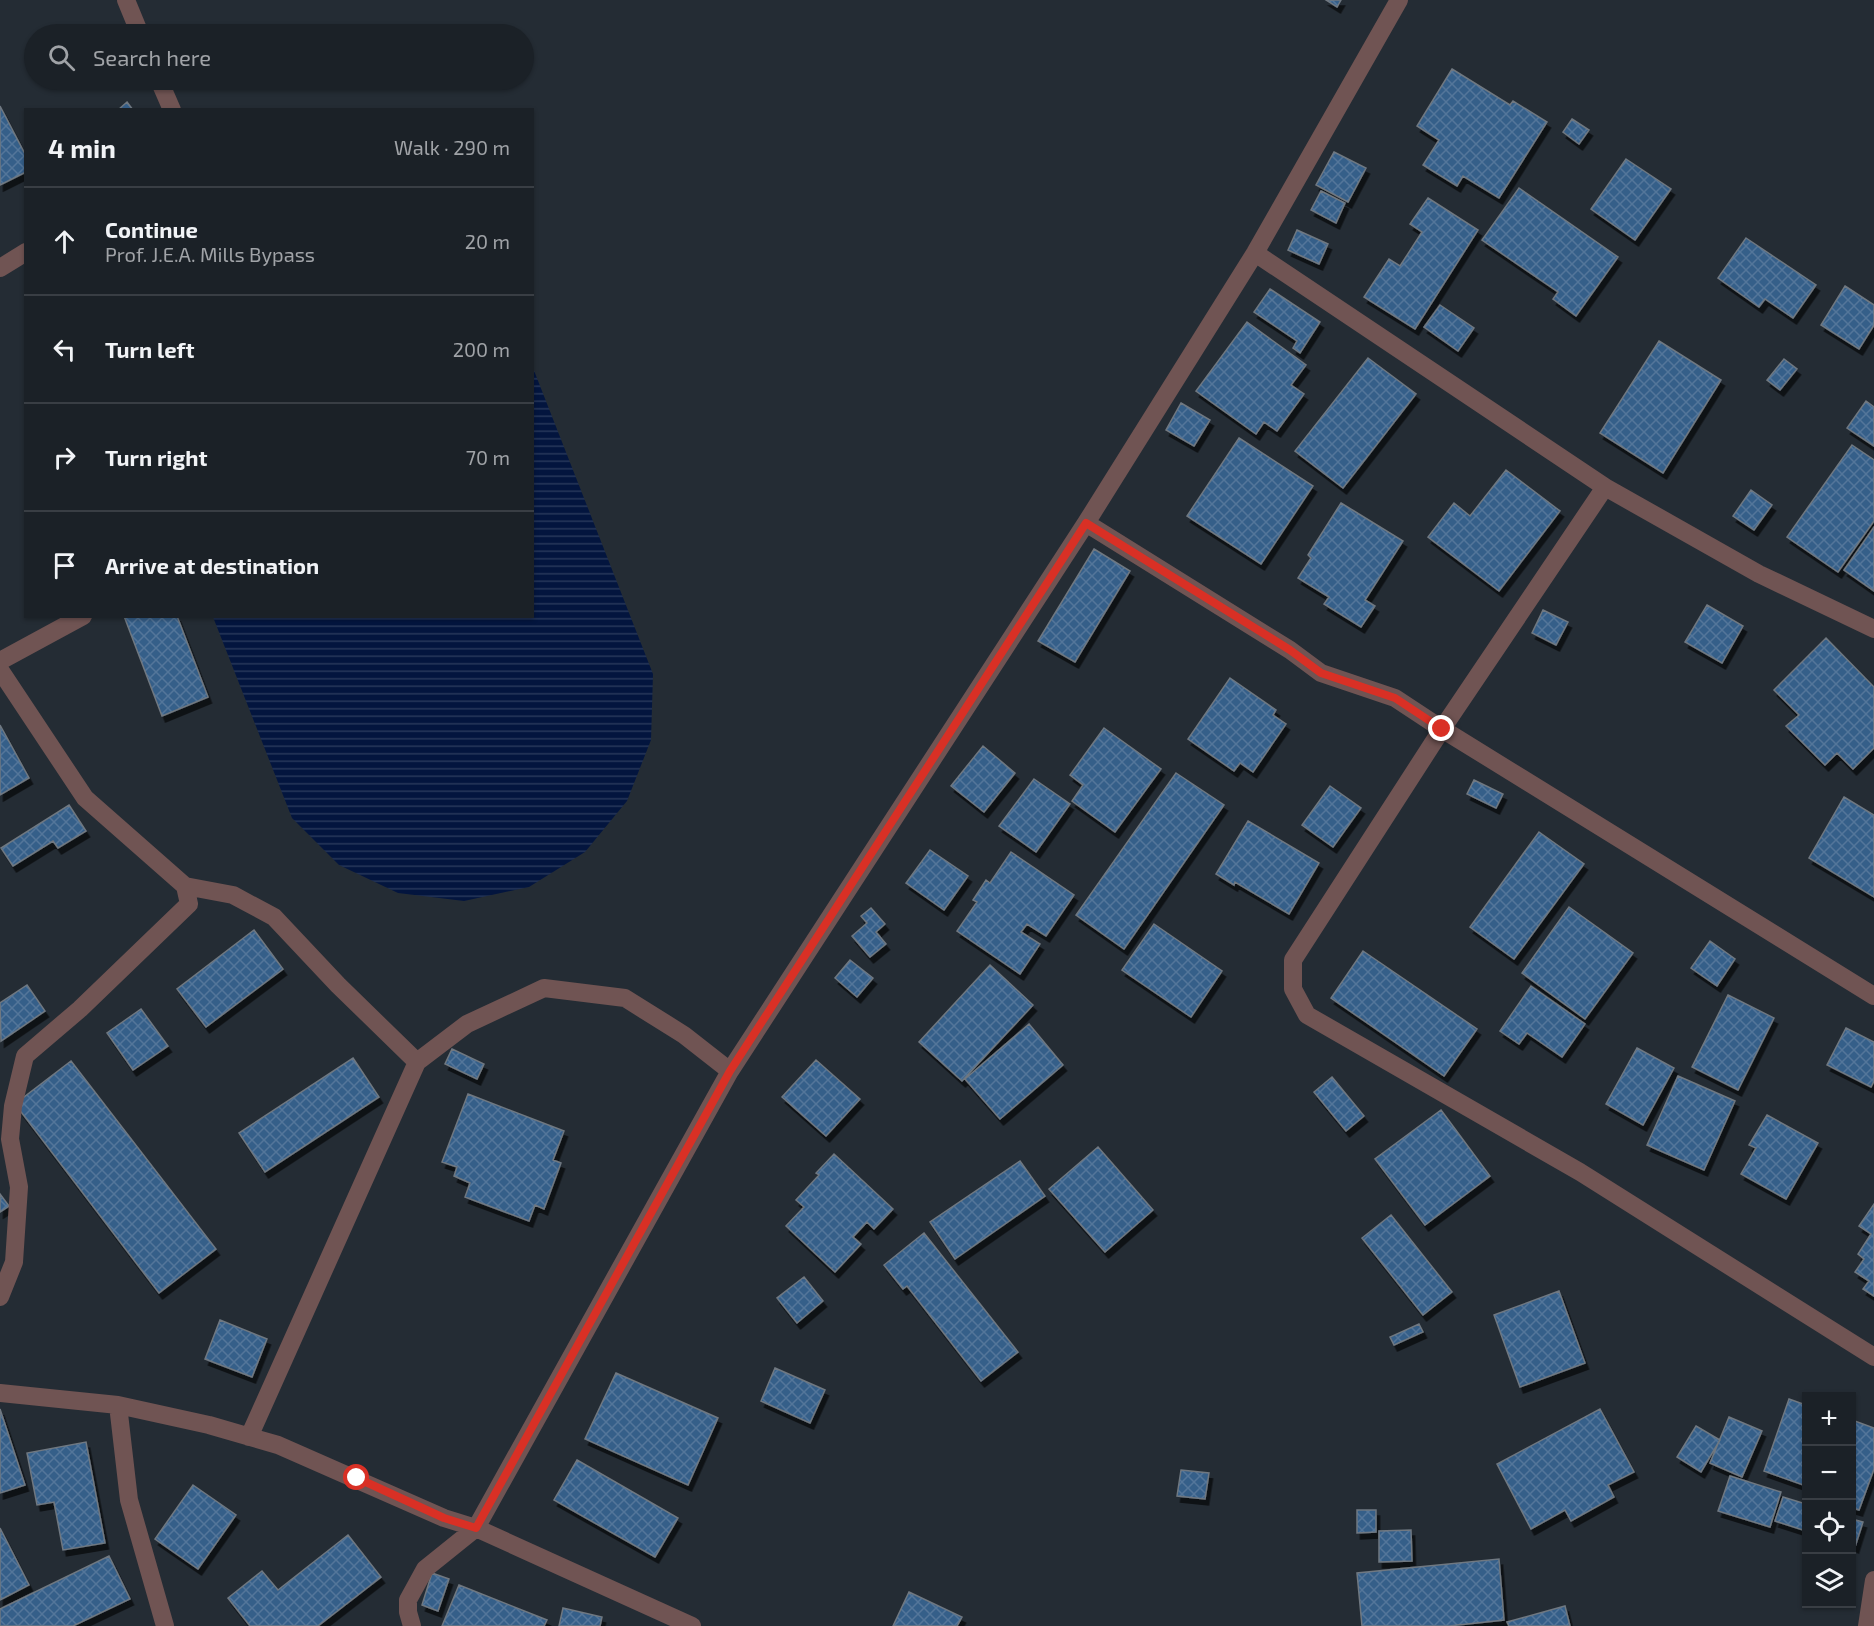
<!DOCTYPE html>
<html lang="en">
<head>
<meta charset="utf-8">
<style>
	:root { --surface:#1b2127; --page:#282e33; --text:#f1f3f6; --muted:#a0a3a7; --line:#393e44 }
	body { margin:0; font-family:"Exo 2",sans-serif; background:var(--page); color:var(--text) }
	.controls { position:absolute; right:18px; bottom:18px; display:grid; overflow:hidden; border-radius:0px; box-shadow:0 2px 4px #0004 }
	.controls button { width:54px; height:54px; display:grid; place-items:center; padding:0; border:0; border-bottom:2px solid var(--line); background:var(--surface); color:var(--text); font:30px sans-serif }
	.stop { position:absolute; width:18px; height:18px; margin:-14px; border:4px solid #d93025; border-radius:50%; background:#fff }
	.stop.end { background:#d93025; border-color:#fff; box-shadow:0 2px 6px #0008 }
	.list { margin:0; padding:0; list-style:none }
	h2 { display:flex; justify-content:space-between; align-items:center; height:78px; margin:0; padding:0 24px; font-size:26px }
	h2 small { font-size:20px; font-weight:400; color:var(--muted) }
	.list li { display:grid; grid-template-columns:39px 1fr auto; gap:18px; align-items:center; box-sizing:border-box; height:108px; padding:0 24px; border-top:2px solid var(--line) }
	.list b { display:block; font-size:22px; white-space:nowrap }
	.list p { margin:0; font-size:20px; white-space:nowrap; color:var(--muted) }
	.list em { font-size:20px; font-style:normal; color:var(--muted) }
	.icon { flex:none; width:33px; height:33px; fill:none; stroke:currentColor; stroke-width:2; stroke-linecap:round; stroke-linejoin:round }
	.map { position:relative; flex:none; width:1874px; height:1626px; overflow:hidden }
	.search { position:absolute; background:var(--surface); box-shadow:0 2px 4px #0004; left:24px; top:24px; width:510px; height:66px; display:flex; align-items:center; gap:15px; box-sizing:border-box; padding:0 21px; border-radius:33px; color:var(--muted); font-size:22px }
	.panel { position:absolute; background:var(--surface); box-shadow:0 2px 4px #0004; left:24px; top:108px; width:510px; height:510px; border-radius:0px }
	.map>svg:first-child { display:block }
</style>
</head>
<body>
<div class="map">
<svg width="1874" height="1626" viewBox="0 0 1874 1626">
	<defs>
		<pattern id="water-rules" width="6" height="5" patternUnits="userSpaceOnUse" patternTransform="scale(1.5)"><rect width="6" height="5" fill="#03153e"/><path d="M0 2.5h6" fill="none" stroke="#27375a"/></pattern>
		<pattern id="building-cross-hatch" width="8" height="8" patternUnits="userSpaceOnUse" patternTransform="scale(1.5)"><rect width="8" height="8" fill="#365f89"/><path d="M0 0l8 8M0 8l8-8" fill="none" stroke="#53769a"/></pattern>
		<filter id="shadow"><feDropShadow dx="3.5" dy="6" stdDeviation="0" flood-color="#0009"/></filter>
	</defs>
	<rect width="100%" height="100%" fill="#242c34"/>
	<path fill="url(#water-rules)" d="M 533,368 L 653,674 L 651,740 L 627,801 L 585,852 L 529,887 L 464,901 L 398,893 L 339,865 L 292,818 L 213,617 L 532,616 Z"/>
	<path fill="url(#building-cross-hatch)" stroke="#6f7881" stroke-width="1.5" filter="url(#shadow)" d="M 1326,0 L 1341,0 L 1337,7 Z
		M 1452,69 L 1510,105 L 1513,101 L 1547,122 L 1499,198 L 1463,176 L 1457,186 L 1423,165 L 1439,140 L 1417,126 Z
		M 127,102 L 133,110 L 118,110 Z
		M 0,106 L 26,156 L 26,172 L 0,185 Z
		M 1572,119 L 1589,130 L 1579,144 L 1563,132 Z
		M 1334,152 L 1366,168 L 1348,202 L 1316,185 Z
		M 1626,159 L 1671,189 L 1635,240 L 1591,209 Z
		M 1519,188 L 1618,257 L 1576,316 L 1553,299 L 1558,292 L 1482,240 Z
		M 1321,191 L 1345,203 L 1336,223 L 1311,210 Z
		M 1428,198 L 1478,230 L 1415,329 L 1364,297 L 1389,259 L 1400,266 L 1422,232 L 1410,224 Z
		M 1297,230 L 1328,244 L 1319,264 L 1288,250 Z
		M 1746,238 L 1816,285 L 1793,318 L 1765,299 L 1759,307 L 1718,278 Z
		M 1845,286 L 1874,305 L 1874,325 L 1859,349 L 1821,325 Z
		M 1270,289 L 1320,322 L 1300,353 L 1293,348 L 1297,341 L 1254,312 Z
		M 1440,305 L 1474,328 L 1458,351 L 1424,327 Z
		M 1247,322 L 1306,365 L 1291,385 L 1304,394 L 1277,431 L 1264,422 L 1256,434 L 1196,391 Z
		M 1659,341 L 1721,380 L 1663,473 L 1600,433 Z
		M 1368,358 L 1416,394 L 1343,488 L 1295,451 Z
		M 1784,359 L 1797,369 L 1780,390 L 1767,380 Z
		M 1866,401 L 1874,407 L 1874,446 L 1847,428 Z
		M 1181,403 L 1210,420 L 1194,446 L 1166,430 Z
		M 1239,438 L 1313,486 L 1261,564 L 1187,516 Z
		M 1852,445 L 1874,460 L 1874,521 L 1838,572 L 1787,537 Z
		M 1506,470 L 1560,511 L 1499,591 L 1428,537 L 1454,503 L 1470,516 Z
		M 1751,490 L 1772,505 L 1754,530 L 1733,516 Z
		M 1341,503 L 1403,541 L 1365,600 L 1375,606 L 1361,627 L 1324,604 L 1329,597 L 1298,578 L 1311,558 L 1308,555 Z
		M 1874,527 L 1874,591 L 1844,570 Z
		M 1094,549 L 1130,571 L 1075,662 L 1038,641 Z
		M 1707,605 L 1743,626 L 1722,663 L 1685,642 Z
		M 1543,610 L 1568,622 L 1556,645 L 1532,633 Z
		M 124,616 L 177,616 L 208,697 L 162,716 Z
		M 1826,638 L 1874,687 L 1874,748 L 1853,769 L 1837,753 L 1825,765 L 1786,726 L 1799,715 L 1774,690 Z
		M 1230,678 L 1276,710 L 1273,715 L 1286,724 L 1253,772 L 1240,763 L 1234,771 L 1188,739 Z
		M 0,725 L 29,778 L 0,795 Z
		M 1104,728 L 1161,769 L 1115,832 L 1072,801 L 1083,785 L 1070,775 Z
		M 983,746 L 1015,773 L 984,812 L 951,786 Z
		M 1176,773 L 1224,805 L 1124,949 L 1076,915 Z
		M 1034,779 L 1070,804 L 1036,852 L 999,826 Z
		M 1474,780 L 1503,794 L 1496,808 L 1467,794 Z
		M 1330,786 L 1361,808 L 1333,847 L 1302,825 Z
		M 1844,797 L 1874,815 L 1874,897 L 1809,858 Z
		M 69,805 L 86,831 L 58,848 L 53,841 L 13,866 L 1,848 Z
		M 1248,821 L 1319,863 L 1289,914 L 1235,882 L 1234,885 L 1216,874 Z
		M 1539,832 L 1584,864 L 1514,959 L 1470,927 Z
		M 930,850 L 968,876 L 944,910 L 906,883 Z
		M 1011,852 L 1074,895 L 1046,936 L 1027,924 L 1021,932 L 1040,944 L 1020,974 L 957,931 L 977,902 L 973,900 L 986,880 L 990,883 Z
		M 1569,907 L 1633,953 L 1585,1019 L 1522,973 Z
		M 871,908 L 885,924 L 876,932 L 886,944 L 870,957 L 852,936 L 867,923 L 861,916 Z
		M 1154,924 L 1222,971 L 1191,1017 L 1122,970 Z
		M 254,930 L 283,969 L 206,1027 L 177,989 Z
		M 1710,941 L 1735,959 L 1717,986 L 1691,968 Z
		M 1363,951 L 1477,1029 L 1444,1076 L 1331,998 Z
		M 850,960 L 873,978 L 857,997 L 835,978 Z
		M 990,965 L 1033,1005 L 962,1081 L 919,1042 Z
		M 27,985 L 45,1011 L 1,1041 L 0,1003 Z
		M 1531,986 L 1585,1024 L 1562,1057 L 1527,1033 L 1519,1044 L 1500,1031 Z
		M 1728,995 L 1774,1018 L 1738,1090 L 1692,1067 Z
		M 141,1009 L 168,1046 L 133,1070 L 107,1033 Z
		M 1029,1024 L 1063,1065 L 1000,1119 L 965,1079 Z
		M 1846,1028 L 1874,1042 L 1874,1081 L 1871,1087 L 1827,1065 Z
		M 1637,1048 L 1674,1068 L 1643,1125 L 1606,1104 Z
		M 452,1049 L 484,1064 L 477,1079 L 445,1064 Z
		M 353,1058 L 379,1097 L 265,1172 L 239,1133 Z
		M 816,1060 L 860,1099 L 826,1136 L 782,1097 Z
		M 71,1061 L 216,1249 L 159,1293 L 15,1104 Z
		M 1678,1076 L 1735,1101 L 1704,1170 L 1647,1145 Z
		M 1332,1077 L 1364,1116 L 1346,1131 L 1314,1092 Z
		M 468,1094 L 564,1131 L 553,1160 L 561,1163 L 544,1209 L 535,1205 L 529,1221 L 465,1197 L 470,1183 L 454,1176 L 457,1167 L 442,1162 Z
		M 1441,1110 L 1490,1176 L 1425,1225 L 1375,1159 Z
		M 1767,1115 L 1818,1143 L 1786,1199 L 1741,1174 L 1756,1148 L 1749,1145 Z
		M 1098,1147 L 1153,1210 L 1105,1252 L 1049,1189 Z
		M 834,1154 L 893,1209 L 874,1229 L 867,1222 L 853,1237 L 861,1244 L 835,1272 L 786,1226 L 804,1207 L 796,1200 L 819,1175 L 816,1173 Z
		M 1020,1161 L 1045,1196 L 955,1259 L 930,1222 Z
		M 0,1194 L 9,1206 L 0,1212 Z
		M 1874,1204 L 1874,1296 L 1863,1289 L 1869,1281 L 1855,1272 L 1864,1259 L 1858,1254 L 1871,1234 L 1859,1226 Z
		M 1391,1215 L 1452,1292 L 1423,1315 L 1362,1238 Z
		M 924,1233 L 1018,1352 L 981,1381 L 907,1286 L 903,1289 L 884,1265 Z
		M 804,1277 L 823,1301 L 797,1323 L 777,1298 Z
		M 1559,1291 L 1585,1363 L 1520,1387 L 1494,1315 Z
		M 220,1320 L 267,1339 L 252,1377 L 205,1359 Z
		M 1419,1324 L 1423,1332 L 1394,1345 L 1390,1337 Z
		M 775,1368 L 825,1390 L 810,1423 L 761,1401 Z
		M 616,1373 L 718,1418 L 688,1485 L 585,1439 Z
		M 1789,1399 L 1806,1405 L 1806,1486 L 1764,1471 Z
		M 0,1409 L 25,1485 L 0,1493 Z
		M 1600,1409 L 1634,1472 L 1608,1485 L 1614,1497 L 1571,1521 L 1565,1510 L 1531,1529 L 1497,1464 Z
		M 1729,1417 L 1762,1431 L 1742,1477 L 1710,1463 Z
		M 1852,1420 L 1874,1428 L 1874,1469 L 1859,1510 L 1852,1508 Z
		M 1696,1426 L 1720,1440 L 1701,1472 L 1677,1457 Z
		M 86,1442 L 105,1543 L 63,1550 L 54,1502 L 37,1505 L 27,1453 Z
		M 577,1460 L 678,1518 L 655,1557 L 554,1500 Z
		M 1181,1470 L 1209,1473 L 1205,1499 L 1177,1496 Z
		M 1730,1476 L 1781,1492 L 1770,1527 L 1718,1511 Z
		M 193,1485 L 236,1515 L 198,1569 L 155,1539 Z
		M 1783,1497 L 1806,1504 L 1806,1531 L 1775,1521 Z
		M 1357,1510 L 1376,1510 L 1376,1532 L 1357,1533 Z
		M 1852,1519 L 1863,1522 L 1855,1547 L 1852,1545 Z
		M 0,1528 L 29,1585 L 0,1600 Z
		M 1411,1530 L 1412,1561 L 1379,1562 L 1379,1531 Z
		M 348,1535 L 381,1577 L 318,1626 L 250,1626 L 228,1598 L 262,1571 L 278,1590 Z
		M 109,1556 L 130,1599 L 73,1626 L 0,1626 L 0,1609 Z
		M 1499,1559 L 1504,1620 L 1449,1626 L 1362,1626 L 1357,1573 Z
		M 432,1573 L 449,1579 L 438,1611 L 422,1605 Z
		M 459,1585 L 547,1620 L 544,1626 L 442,1626 Z
		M 909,1592 L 962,1617 L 957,1626 L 893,1626 Z
		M 1565,1606 L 1570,1626 L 1509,1626 L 1507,1622 Z
		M 563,1608 L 602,1617 L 600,1626 L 559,1626 Z"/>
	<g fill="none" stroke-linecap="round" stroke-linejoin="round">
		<path stroke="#705453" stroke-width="18" d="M 126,0 L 140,34
			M 159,80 L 172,110
			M 1255,253 L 1605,487 L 1759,574 L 1874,629
			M 0,268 L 26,252
			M 1605,487 L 1442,729 L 1293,960 L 1293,989 L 1307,1015 L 1580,1172 L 1874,1357
			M 1086,523 L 1290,650 L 1321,673 L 1395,698 L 1442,729 L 1874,996
			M 0,661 L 83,616
			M 0,670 L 85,798 L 185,886 L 189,904 L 80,1009 L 25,1056 L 13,1106 L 10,1139 L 19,1187 L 14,1262 L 0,1297
			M 185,886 L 233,895 L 274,917 L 338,985 L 417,1062
			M 0,1393 L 118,1405 L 209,1425 L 278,1445 L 444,1518 L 476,1528 L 692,1626
			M 118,1405 L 129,1500 L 165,1626
			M 249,1437 L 417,1062 L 467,1024 L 544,988 L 625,998 L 684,1035 L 730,1071
			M 412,1626 L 408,1612 L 408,1600 L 425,1569 L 476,1528 L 730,1071 L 1086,523 L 1255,253 L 1399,0
			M 1867,1626 L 1874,1580"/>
	</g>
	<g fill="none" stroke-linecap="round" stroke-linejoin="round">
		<path stroke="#d93025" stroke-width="8" d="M 357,1478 L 444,1518 L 476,1528 L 730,1071 L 1086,523 L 1290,650 L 1321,673 L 1395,698 L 1442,729"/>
	</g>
</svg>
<div class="controls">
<button>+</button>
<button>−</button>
<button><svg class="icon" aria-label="locate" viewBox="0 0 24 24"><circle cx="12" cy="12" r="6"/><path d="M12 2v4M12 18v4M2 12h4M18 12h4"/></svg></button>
<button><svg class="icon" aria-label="layers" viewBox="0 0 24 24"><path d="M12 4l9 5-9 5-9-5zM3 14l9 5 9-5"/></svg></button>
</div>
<div class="stop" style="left:357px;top:1478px"></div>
<div class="stop end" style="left:1442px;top:729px"></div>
<div class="search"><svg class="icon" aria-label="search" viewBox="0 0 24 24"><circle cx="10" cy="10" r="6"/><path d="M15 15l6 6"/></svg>Search here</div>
<section class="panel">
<h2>4 min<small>Walk · 290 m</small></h2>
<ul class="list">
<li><svg class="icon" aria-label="ahead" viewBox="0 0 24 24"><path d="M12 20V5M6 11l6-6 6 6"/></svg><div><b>Continue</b><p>Prof. J.E.A. Mills Bypass</p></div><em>20 m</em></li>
<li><svg class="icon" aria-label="left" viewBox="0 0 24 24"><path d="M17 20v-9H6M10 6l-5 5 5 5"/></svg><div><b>Turn left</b></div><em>200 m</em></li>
<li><svg class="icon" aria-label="right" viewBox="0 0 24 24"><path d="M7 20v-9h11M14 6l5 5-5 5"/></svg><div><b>Turn right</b></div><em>70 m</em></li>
<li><svg class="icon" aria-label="arrive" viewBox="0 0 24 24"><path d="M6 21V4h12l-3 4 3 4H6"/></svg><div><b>Arrive at destination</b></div></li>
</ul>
</section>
</div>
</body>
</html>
